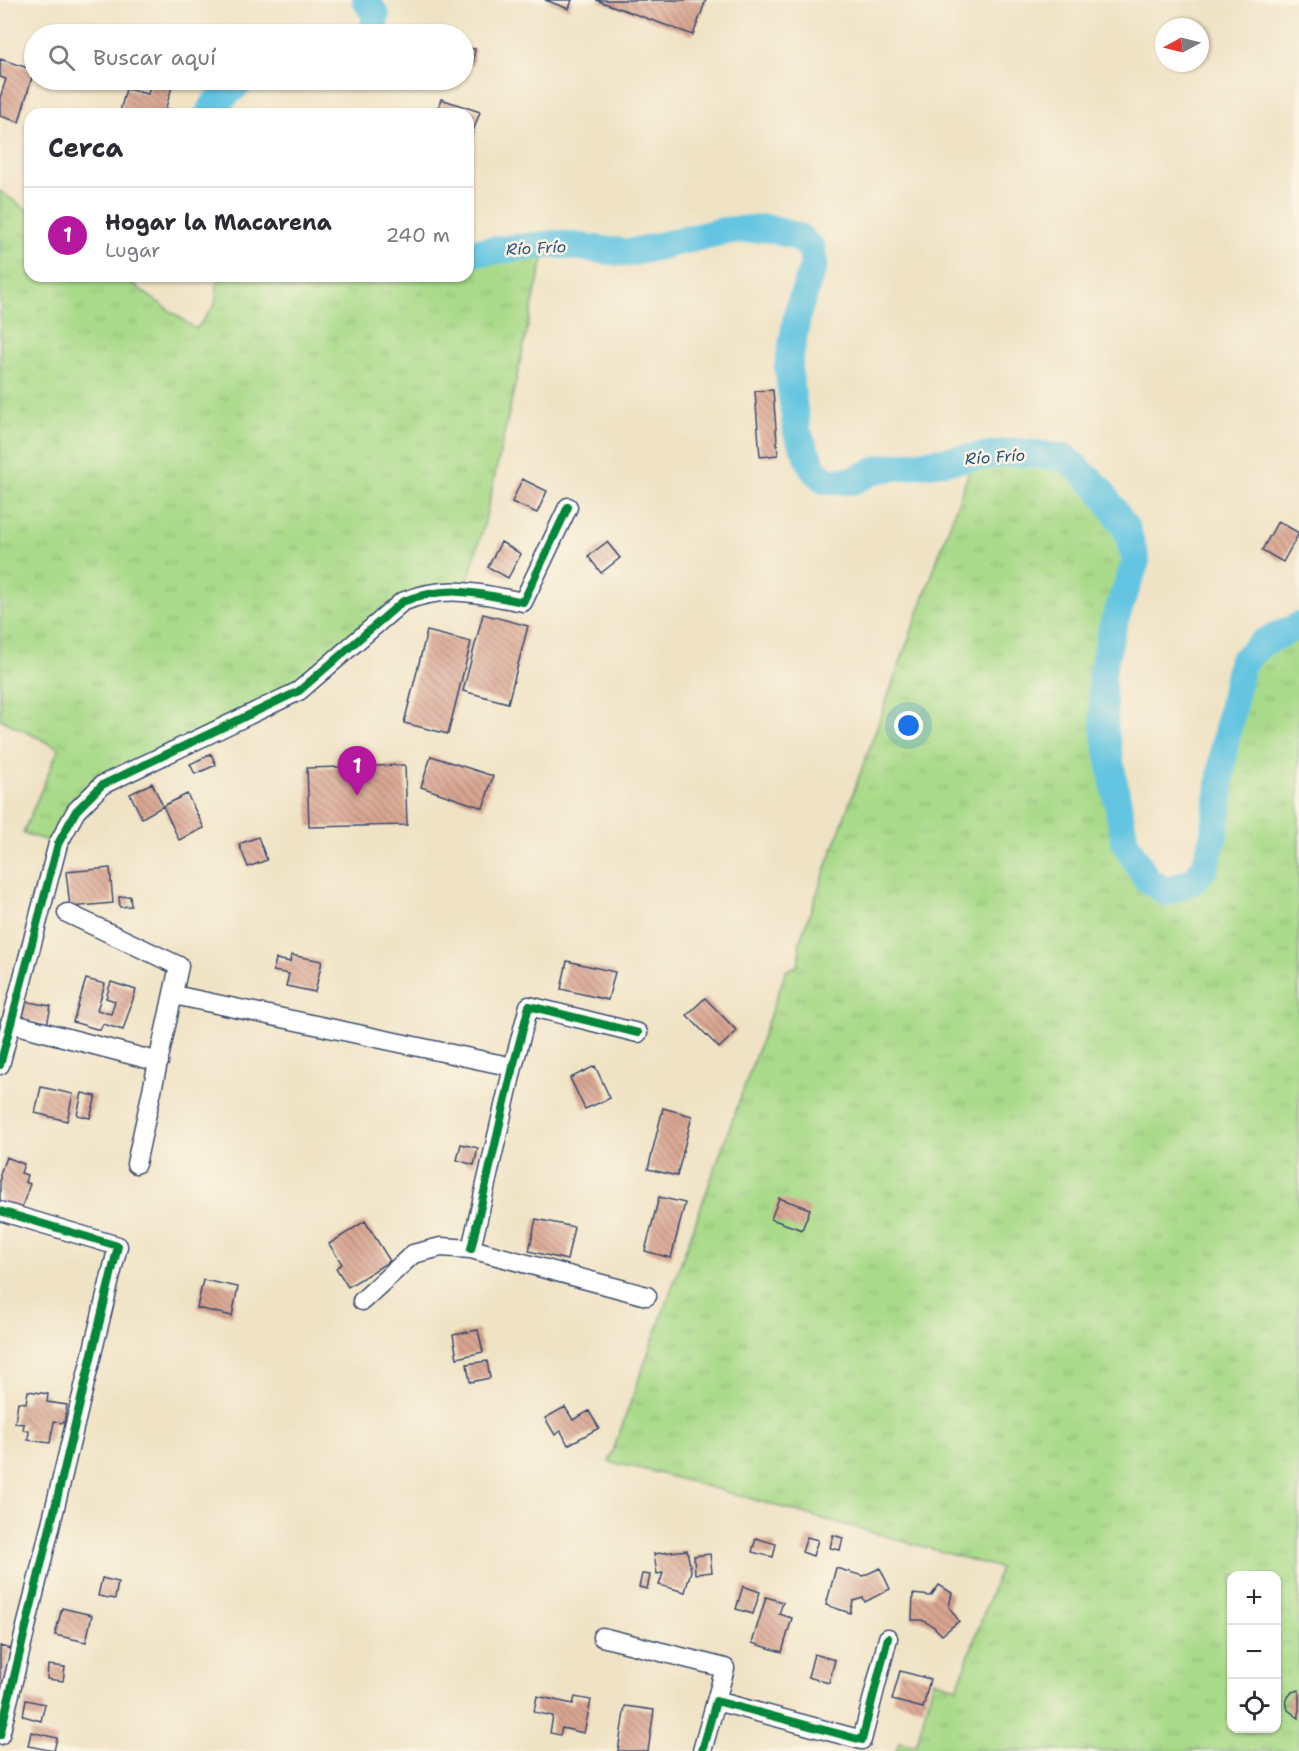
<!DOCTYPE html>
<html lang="es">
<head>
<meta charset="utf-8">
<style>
	:root { --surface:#fff; --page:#f7f7f7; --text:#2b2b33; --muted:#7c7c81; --line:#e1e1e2; --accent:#b5179e }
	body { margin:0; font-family:"Shantell Sans",sans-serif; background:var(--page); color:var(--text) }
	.controls { position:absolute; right:18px; bottom:18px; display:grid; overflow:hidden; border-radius:12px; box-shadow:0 2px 4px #0004 }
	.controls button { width:54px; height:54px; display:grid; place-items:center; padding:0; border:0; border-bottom:2px solid var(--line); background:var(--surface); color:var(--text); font:30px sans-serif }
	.compass { position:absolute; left:1155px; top:18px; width:54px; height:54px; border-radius:50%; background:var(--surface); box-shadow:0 2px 4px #0004; rotate:263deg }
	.you { position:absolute; left:909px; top:726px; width:21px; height:21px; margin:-15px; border:4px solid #fff; border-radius:50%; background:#1a73e8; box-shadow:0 0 0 9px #1a73e833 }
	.badge { display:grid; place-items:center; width:39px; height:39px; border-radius:50%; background:var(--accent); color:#fff; font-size:20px; font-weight:700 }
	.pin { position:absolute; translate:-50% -50px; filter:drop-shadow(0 2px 3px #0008) }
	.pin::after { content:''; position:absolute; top:32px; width:21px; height:18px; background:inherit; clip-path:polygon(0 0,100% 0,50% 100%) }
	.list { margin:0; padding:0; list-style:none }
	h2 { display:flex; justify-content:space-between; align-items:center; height:78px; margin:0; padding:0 24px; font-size:26px }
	h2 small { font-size:20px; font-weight:400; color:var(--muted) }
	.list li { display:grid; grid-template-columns:39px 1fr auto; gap:18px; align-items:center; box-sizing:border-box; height:96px; padding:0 24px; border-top:2px solid var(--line) }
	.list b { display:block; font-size:22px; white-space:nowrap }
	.list p { margin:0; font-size:20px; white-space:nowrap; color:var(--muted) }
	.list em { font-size:20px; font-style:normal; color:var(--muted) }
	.icon { flex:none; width:33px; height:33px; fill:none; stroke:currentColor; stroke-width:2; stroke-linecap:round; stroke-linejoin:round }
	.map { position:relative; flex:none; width:1299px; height:1751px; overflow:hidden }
	.search { position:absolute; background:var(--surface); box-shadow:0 2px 4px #0004; left:24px; top:24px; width:450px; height:66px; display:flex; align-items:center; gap:15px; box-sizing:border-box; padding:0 21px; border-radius:33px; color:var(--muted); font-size:22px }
	.panel { position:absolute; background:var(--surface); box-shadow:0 2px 4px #0004; left:24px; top:108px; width:450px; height:174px; border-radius:18px }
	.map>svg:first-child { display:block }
</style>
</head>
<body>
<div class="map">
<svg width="1299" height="1751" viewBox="0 0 1299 1751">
	<defs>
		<pattern id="grass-tufts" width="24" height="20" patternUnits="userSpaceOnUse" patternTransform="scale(1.5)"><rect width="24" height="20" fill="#a9da89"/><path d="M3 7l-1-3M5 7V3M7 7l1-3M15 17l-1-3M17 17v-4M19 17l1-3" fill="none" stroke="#91bb79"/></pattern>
		<pattern id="building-back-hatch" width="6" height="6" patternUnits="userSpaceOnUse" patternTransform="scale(1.5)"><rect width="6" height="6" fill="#d9a591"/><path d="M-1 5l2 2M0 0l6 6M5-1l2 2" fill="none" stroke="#af877a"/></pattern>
	</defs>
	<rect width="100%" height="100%" fill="#fcf5e5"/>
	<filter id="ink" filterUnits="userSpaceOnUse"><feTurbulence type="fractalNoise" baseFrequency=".0167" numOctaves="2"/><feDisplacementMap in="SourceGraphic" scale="12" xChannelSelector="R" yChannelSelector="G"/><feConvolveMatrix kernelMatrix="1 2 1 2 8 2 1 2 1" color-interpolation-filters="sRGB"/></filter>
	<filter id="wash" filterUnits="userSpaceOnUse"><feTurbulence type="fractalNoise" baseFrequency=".008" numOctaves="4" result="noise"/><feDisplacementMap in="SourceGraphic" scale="24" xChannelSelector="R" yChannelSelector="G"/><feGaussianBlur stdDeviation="1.35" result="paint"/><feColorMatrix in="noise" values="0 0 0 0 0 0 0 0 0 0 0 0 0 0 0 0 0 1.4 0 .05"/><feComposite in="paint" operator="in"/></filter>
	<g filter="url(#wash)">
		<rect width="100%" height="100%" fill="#f0e3c5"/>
		<path fill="url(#grass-tufts)" stroke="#628474" stroke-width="1.5" fill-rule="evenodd" d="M 0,191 L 30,212 L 30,276 L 121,276 L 196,329 L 215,305 L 218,276 L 468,276 L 468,253 L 546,245 L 484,525 L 465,590 L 421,594 L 299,691 L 102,785 L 58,844 L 23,833 L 59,748 L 0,719 Z
			M 1016,452 L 1066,458 L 1100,489 L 1127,530 L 1136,561 L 1113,624 L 1101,676 L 1105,734 L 1125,842 L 1147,879 L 1166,892 L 1193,881 L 1205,867 L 1215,830 L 1224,749 L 1241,663 L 1262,643 L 1299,626 L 1299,1751 L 896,1751 L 899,1742 L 916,1745 L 934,1680 L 957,1688 L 1000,1568 L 651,1471 L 609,1462 L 786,971 L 798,965 L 800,953 L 799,943 L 974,458 ZM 1232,1576 L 1276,1576 L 1276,1728 L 1232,1728 Z"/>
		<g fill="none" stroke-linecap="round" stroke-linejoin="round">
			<path stroke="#63c5e1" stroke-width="28" d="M 366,0 L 376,16 L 372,34
				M 209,114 L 216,102 L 243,80
				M 468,253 L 555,244 L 629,253 L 724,231 L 766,228 L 799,237 L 811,248 L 814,263 L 798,311 L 788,368 L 797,432 L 814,470 L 826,481 L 852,481 L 879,469 L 1016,452 L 1066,458 L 1100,489 L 1127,530 L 1136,561 L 1113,625 L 1101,676 L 1105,734 L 1125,842 L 1147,879 L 1166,892 L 1193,881 L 1205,867 L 1215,830 L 1224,749 L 1241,663 L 1262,643 L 1299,626"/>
		</g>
		<g id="blocks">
			<path fill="url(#building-back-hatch)" d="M 545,0 L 572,0 L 569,9 Z
				M 596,0 L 706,0 L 693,35 Z
				M 464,48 L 475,49 L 473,65 L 464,64 Z
				M 0,59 L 34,70 L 19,122 L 0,116 L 0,98 L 6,79 L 0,77 Z
				M 152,80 L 174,80 L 164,114 L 130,114 L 120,111 L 126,89 L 148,94 Z
				M 441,99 L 480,112 L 471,137 L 468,136 L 468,114 L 436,114 Z
				M 773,390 L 778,455 L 760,457 L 755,391 Z
				M 522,479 L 547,491 L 537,513 L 512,502 Z
				M 1278,521 L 1299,533 L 1283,562 L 1262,550 Z
				M 501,542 L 521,554 L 508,578 L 488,567 Z
				M 607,542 L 620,558 L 601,573 L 588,556 Z
				M 483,614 L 528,626 L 508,703 L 463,691 Z
				M 427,631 L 471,642 L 448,734 L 404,723 Z
				M 211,754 L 216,765 L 195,774 L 190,764 Z
				M 431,756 L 493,776 L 483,808 L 421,787 Z
				M 405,765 L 407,825 L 309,827 L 307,768 Z
				M 152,783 L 163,806 L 187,794 L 204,828 L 179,840 L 163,806 L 142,818 L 130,794 Z
				M 258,837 L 267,860 L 248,867 L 239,844 Z
				M 110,868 L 113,903 L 70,907 L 66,872 Z
				M 130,896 L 131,906 L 120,907 L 119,897 Z
				M 291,955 L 322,961 L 315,992 L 286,986 L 289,974 L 273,971 L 276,959 L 290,962 Z
				M 567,961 L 615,972 L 608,1000 L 561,989 Z
				M 86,979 L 105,984 L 97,1010 L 111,1014 L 115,1001 L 106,998 L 111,982 L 136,990 L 123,1030 L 103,1024 L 100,1030 L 73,1022 Z
				M 705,998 L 737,1031 L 719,1048 L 687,1015 Z
				M 23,1001 L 51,1006 L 47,1025 L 19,1017 Z
				M 595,1066 L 610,1098 L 585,1109 L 570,1078 Z
				M 41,1087 L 73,1094 L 67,1121 L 35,1113 Z
				M 82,1093 L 96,1096 L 90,1118 L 77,1115 Z
				M 663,1108 L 692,1116 L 677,1176 L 648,1169 Z
				M 461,1144 L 478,1148 L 474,1165 L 457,1160 Z
				M 6,1157 L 24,1164 L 21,1173 L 27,1175 L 25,1182 L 30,1184 L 21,1210 L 0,1202 L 0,1174 Z
				M 659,1197 L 685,1203 L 671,1258 L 645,1251 Z
				M 779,1198 L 810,1209 L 802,1230 L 771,1219 Z
				M 536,1219 L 574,1227 L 567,1260 L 529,1251 Z
				M 365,1221 L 390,1261 L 348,1287 L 336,1268 L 342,1264 L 329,1244 Z
				M 203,1280 L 238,1287 L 232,1316 L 197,1308 Z
				M 478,1330 L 483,1352 L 457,1358 L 453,1335 Z
				M 487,1361 L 490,1378 L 470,1382 L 467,1364 Z
				M 28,1391 L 48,1394 L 47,1402 L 67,1405 L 64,1423 L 54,1422 L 50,1443 L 28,1440 L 29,1431 L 23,1430 L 24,1424 L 15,1423 L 18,1402 L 26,1403 Z
				M 565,1407 L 573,1420 L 589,1411 L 599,1428 L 568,1445 L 561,1431 L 555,1435 L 545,1418 Z
				M 833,1535 L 843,1538 L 840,1550 L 830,1548 Z
				M 807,1537 L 818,1540 L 813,1556 L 802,1552 Z
				M 756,1538 L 776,1544 L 773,1557 L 752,1552 Z
				M 687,1550 L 691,1571 L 685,1592 L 659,1585 L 663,1573 L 657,1574 L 654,1554 Z
				M 710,1554 L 712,1572 L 695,1574 L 694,1556 Z
				M 836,1568 L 863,1576 L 880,1568 L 890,1589 L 865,1602 L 863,1598 L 853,1601 L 850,1613 L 826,1605 Z
				M 642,1574 L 650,1575 L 647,1589 L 639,1587 Z
				M 102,1578 L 118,1582 L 115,1599 L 98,1596 Z
				M 939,1585 L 952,1593 L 949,1607 L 959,1621 L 942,1635 L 933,1626 L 922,1620 L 912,1620 L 913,1594 L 931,1596 Z
				M 743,1586 L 760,1592 L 753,1614 L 736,1609 Z
				M 766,1597 L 783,1602 L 779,1614 L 792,1618 L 782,1652 L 752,1643 Z
				M 62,1608 L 92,1615 L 86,1642 L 55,1635 Z
				M 0,1646 L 11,1649 L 1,1691 L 0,1691 Z
				M 814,1654 L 835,1660 L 829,1683 L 808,1677 Z
				M 48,1665 L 65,1667 L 63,1681 L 47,1679 Z
				M 900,1671 L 930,1679 L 923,1708 L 892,1700 Z
				M 1299,1690 L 1299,1718 L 1288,1710 L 1286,1700 L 1292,1692 Z
				M 537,1696 L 573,1704 L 575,1697 L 591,1700 L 584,1733 L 562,1728 L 560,1735 L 550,1733 L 553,1716 L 534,1712 Z
				M 26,1700 L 45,1704 L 41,1721 L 23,1716 Z
				M 625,1706 L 654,1710 L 648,1751 L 618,1751 Z
				M 31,1732 L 57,1738 L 54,1751 L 28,1746 Z"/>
		</g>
	</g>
	<g filter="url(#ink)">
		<use href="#blocks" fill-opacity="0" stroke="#3b4a6d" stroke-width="1.5"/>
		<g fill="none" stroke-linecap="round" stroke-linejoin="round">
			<g stroke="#3b4a6d" stroke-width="21">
				<path id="minor" d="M 67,913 L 179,966 L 136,1164
					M 174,995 L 513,1067
					M 10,1023 L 159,1062
					M 0,1065 L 58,844 L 76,811 L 102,785 L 299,691 L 402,602 C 446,584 478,593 523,602 L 568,507
					M 0,1211 L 118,1246 L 0,1735
					M 471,1249 L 513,1067 L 529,1006 L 638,1033
					M 362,1301 L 413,1254 L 441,1247 L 471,1249 L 647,1296
					M 602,1637 L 725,1668 L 716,1701
					M 702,1751 L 716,1701 L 862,1740 L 888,1638"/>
			</g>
			<use href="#minor" stroke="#fff" stroke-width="18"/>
			<g stroke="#fcf5e5" stroke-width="11">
				<path id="cycleway" d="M 0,1065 L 58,844 L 76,811 L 102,785 L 299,691 L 402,602 C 446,584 478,593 523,602 L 568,507
					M 0,1211 L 118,1246 L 0,1735
					M 471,1249 L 513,1067 L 529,1006 L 638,1033
					M 702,1751 L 716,1701 L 862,1740 L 888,1638"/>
			</g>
			<use href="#cycleway" stroke="#00873e" stroke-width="8"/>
		</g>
	</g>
	<g text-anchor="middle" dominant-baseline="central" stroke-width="5" stroke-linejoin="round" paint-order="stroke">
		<g font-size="16" font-style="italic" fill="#2d547f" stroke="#fcf5e5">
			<text transform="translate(536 248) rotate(-3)">Río Frío</text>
			<text transform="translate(995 457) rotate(-4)">Río Frío</text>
		</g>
	</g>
</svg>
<div class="controls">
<button>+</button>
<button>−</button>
<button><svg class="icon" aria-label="locate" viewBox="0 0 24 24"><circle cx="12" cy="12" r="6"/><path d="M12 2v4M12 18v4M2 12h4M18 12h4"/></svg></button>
</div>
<svg class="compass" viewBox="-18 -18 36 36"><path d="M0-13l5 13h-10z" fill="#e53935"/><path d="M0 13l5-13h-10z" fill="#7c7c81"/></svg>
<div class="you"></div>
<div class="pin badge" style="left:357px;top:796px">1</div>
<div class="search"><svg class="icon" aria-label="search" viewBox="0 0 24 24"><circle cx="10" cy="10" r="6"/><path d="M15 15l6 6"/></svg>Buscar aquí</div>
<section class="panel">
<h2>Cerca<small></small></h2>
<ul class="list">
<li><span class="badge">1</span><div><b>Hogar la Macarena</b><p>Lugar</p></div><em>240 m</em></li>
</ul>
</section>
</div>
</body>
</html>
